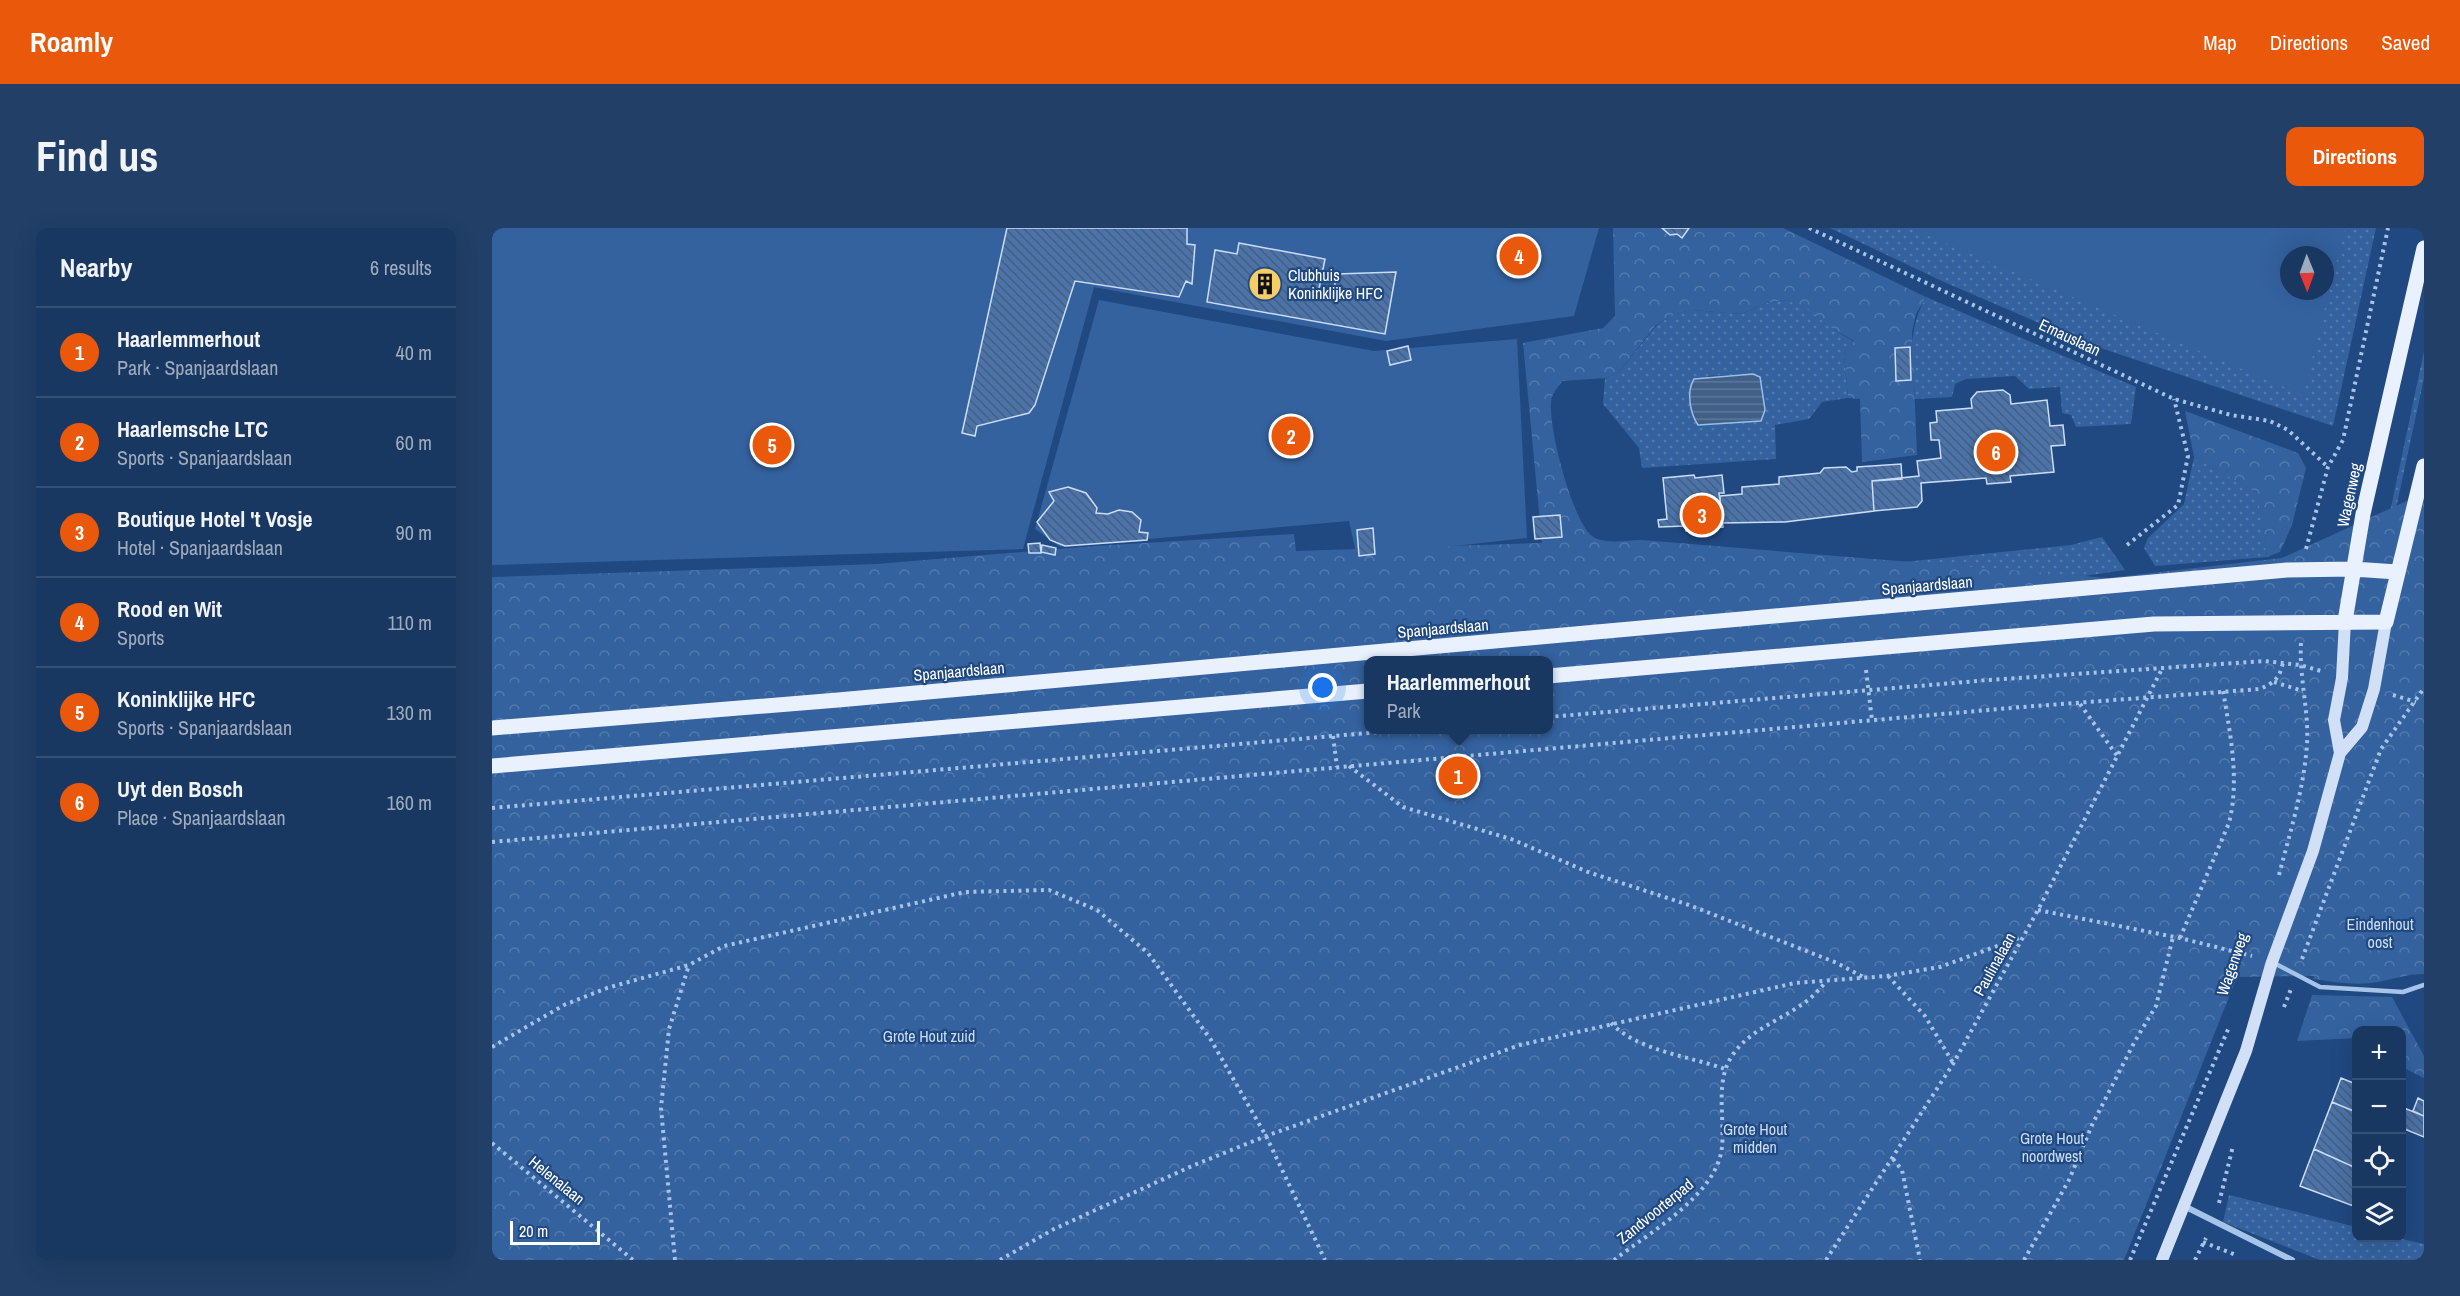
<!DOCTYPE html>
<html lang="en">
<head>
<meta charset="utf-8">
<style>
	:root { --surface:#183761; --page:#213f67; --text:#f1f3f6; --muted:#9facbd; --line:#365176; --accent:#ea580c }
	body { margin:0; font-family:"Archivo Narrow",sans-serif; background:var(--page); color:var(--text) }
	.controls { position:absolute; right:18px; bottom:18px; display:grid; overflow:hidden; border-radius:12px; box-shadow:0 6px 24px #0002 }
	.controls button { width:54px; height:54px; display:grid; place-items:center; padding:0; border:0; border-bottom:2px solid var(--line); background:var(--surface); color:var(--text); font:30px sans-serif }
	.compass { position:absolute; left:1788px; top:18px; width:54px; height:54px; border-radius:50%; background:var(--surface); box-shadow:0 6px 24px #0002; rotate:179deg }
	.scale { position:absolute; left:18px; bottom:15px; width:90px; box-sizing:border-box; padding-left:6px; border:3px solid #fff; border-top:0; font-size:16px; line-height:21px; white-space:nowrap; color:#fff; -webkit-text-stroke:4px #204981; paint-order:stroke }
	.you { position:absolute; left:831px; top:460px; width:21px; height:21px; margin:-15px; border:4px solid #fff; border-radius:50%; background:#1a73e8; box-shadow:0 0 0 9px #1a73e833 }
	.badge { display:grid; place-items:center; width:39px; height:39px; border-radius:50%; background:var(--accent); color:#fff; font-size:20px; font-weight:700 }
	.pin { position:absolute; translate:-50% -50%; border:3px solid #fff; box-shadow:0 2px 6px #0006 }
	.popup { position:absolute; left:872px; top:428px; width:189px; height:78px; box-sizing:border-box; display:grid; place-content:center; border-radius:12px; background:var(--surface); filter:drop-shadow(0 2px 4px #0005); font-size:20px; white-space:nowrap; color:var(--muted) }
	.popup b { font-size:22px; color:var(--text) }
	.popup::after { content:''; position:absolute; left:50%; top:100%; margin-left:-12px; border:12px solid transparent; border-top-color:var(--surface) }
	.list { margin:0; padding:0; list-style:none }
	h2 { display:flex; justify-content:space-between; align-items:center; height:78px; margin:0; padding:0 24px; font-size:26px }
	h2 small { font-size:20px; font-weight:400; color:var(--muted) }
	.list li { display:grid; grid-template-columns:39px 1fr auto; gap:18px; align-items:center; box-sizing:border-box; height:90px; padding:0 24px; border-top:2px solid var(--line) }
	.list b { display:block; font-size:22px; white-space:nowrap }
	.list p { margin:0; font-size:20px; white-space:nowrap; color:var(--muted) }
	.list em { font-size:20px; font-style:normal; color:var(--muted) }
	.icon { flex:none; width:33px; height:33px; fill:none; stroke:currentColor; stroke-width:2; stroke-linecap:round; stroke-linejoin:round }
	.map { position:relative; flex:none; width:1932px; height:1032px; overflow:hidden; border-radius:12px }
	header { display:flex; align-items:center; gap:36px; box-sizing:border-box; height:84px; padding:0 30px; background:var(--accent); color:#fff }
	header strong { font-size:28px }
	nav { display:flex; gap:33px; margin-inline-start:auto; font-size:21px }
	.intro { display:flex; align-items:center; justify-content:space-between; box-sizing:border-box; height:144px; padding:0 36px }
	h1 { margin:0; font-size:42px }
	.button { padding:15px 27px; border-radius:12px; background:var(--accent); color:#fff; font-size:21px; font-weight:700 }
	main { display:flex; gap:36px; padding:0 36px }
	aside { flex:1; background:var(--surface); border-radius:12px; box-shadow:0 6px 24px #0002 }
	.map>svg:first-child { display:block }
</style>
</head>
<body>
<header>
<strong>Roamly</strong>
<nav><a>Map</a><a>Directions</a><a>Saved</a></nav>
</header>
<div class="intro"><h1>Find us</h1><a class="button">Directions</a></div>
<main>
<aside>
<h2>Nearby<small>6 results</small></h2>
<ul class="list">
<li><span class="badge">1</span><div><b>Haarlemmerhout</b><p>Park · Spanjaardslaan</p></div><em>40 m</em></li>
<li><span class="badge">2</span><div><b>Haarlemsche LTC</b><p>Sports · Spanjaardslaan</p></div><em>60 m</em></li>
<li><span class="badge">3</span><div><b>Boutique Hotel 't Vosje</b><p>Hotel · Spanjaardslaan</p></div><em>90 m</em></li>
<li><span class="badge">4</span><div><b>Rood en Wit</b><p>Sports</p></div><em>110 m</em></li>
<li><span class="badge">5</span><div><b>Koninklijke HFC</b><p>Sports · Spanjaardslaan</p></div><em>130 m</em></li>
<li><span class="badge">6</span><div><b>Uyt den Bosch</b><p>Place · Spanjaardslaan</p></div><em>160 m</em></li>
</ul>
</aside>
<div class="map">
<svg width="1932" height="1032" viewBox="0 0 1932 1032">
	<defs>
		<pattern id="grass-dots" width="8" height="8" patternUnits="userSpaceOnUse" patternTransform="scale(1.5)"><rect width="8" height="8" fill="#34629f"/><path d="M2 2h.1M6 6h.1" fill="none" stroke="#527aad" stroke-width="1.8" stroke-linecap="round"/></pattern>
		<pattern id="forest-crowns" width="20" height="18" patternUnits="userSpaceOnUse" patternTransform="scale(1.5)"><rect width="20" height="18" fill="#34629f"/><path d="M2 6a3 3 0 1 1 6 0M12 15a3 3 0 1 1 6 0" fill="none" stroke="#527aad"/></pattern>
		<pattern id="water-rules" width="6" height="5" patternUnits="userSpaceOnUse" patternTransform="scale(1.5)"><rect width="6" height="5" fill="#416088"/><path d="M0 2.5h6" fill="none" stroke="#5e789a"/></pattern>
		<pattern id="building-back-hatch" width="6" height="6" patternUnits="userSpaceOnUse" patternTransform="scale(1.5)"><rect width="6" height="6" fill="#4973aa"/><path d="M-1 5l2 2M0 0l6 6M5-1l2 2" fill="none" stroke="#4b5e76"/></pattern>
	</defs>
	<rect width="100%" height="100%" fill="#204981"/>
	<path fill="url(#grass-dots)" fill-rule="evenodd" d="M 1338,0 L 1884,0 L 1841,198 L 1591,114 L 1452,54 ZM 1797,27 L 1833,27 L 1833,63 L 1797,63 Z
		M 1434,69 L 1644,159 L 1639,196 L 1584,199 L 1579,187 L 1570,185 L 1568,159 L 1537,161 L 1523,148 L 1474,151 L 1463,156 L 1460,169 L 1423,171 C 1421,132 1414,105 1434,69 Z
		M 1293,72 L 1315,79 L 1339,100 L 1362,114 L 1352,127 L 1356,170 L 1330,174 L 1317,191 L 1283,197 L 1284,231 L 1150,240 L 1147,220 L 1111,176 L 1113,150 L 1125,146 L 1165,97 L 1180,87 L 1199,82 L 1249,86 L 1275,75 ZM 1261,146 L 1266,147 L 1263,193 L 1256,191 L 1216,148 Z
		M 1932,123 L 1932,150 L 1899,304 L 1894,303 Z
		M 1702,229 L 1766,265 L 1775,329 L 1663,338 L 1652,320 L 1656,310 L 1692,276 Z
		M 1610,309 L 1633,342 L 1592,348 L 1382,337 L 1579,317 Z
		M 1737,967 L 1864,999 L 1864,1010 L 1905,1010 L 1932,1016 L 1932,1032 L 1828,1032 L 1731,994 Z"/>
	<path fill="url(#forest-crowns)" fill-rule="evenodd" d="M 1121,0 L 1291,0 L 1434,69 L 1424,86 L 1420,104 L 1425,227 L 1370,234 L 1368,171 L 1356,170 L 1352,127 L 1362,113 L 1339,100 L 1315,80 L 1293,72 L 1275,75 L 1249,86 L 1199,82 L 1181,87 L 1164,97 L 1125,146 L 1113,150 L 1070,153 C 1067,158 1062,163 1060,169 C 1053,191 1081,295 1100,308 C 1112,317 1134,312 1149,312 L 1616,350 L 1790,330 L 1932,265 L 1932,746 C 1915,746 1902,751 1886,754 C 1865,758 1842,754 1821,751 L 1822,748 L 1745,749 L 1632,1032 L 0,1032 L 0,349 L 385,336 L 603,318 L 802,306 L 804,323 L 1050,315 L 1031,115 L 1111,100 L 1123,88 ZM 876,432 L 1056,432 L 1056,502 L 876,502 Z
		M 1693,183 L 1806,225 L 1814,240 L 1800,297 L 1788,324 L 1775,329 L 1765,265 L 1702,229 Z
		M 1820,767 L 1900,769 L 1932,828 L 1932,850 L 1910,839 L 1910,802 L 1864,802 L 1864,810 L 1805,813 Z"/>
	<path fill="#34629f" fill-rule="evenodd" d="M 0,0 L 1107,0 L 1082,88 L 894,113 L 602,59 L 531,321 L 0,337 Z
		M 1418,0 L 1853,0 L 1811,167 ZM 1797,27 L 1833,27 L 1833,63 L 1797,63 Z
		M 607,72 L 882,123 L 1025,111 L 1035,310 L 865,329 L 857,293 L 568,319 L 543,301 Z"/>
	<path fill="url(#water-rules)" stroke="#9abee9" stroke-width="1.5" d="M 1261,146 L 1268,149 L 1273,182 L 1269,193 L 1206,197 C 1198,185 1194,164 1202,151 Z"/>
	<path fill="url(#building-back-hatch)" stroke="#caddf6" stroke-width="1.5" d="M 515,0 L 695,0 L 695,16 L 703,17 L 700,56 L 694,53 L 687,69 L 583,53 L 543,177 L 537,185 L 485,198 L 483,208 L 470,205 Z
		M 1197,0 L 1190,10 L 1185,6 L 1178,7 L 1170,0 Z
		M 747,15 L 833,31 L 826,66 L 840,69 L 845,46 L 904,44 L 893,106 L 715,74 L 723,22 L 745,26 Z
		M 916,118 L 919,132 L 898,137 L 895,123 Z
		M 1418,119 L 1419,152 L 1404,153 L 1403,120 Z
		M 1511,162 L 1518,167 L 1519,176 L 1555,172 L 1558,198 L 1571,197 L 1573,217 L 1559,218 L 1562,244 L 1518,248 L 1519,254 L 1495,256 L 1494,250 L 1429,255 L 1430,273 L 1425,279 L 1382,283 L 1380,253 L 1427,248 L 1425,233 L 1449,230 L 1447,212 L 1439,212 L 1438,195 L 1445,194 L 1444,183 L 1480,180 L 1479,171 L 1485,164 Z
		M 1409,236 L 1410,251 L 1380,253 L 1382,283 L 1293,294 L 1230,295 L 1228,268 L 1250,266 L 1250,259 L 1287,256 L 1287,249 L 1328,245 L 1332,240 L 1354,239 L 1360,244 L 1365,243 L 1365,239 Z
		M 1202,247 L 1203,250 L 1230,247 L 1232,265 L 1227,265 L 1231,299 L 1194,303 L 1193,298 L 1167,299 L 1166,292 L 1175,291 L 1171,250 Z
		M 576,259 L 594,265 L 605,280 L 604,285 L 616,286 L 627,282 L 640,284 L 649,292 L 647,304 L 656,305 L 655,312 L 573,318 L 558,312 L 545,294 L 562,273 L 557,264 Z
		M 1068,287 L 1070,309 L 1043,311 L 1041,289 Z
		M 881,300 L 883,326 L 867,328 L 865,302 Z
		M 548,315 L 549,325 L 537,325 L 536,316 Z
		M 550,317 L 564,320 L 563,327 L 549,324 Z
		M 1849,850 L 1864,856 L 1864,884 L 1840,874 Z
		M 1926,870 L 1932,873 L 1932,888 L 1921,883 Z
		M 1840,874 L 1864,884 L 1864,940 L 1822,921 Z
		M 1912,880 L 1932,888 L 1932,909 L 1910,900 Z
		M 1822,921 L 1864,940 L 1864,979 L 1808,958 Z"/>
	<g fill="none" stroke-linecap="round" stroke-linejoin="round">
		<path stroke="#a6c3e8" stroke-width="4" stroke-dasharray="3 4.5" stroke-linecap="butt" d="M 1317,0 L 1682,171 L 1739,187 L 1778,193 L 1796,202 L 1836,239
			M 1635,317 L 1686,277 L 1696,228 L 1682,171
			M 1814,321 L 1836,239 L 1851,212 L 1896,0
			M 1374,442 L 1380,492
			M 1782,454 L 1811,463
			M 1901,467 L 1924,474
			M 1588,476 L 1626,529
			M 1056,489 L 1497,452 L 1772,433 L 1808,437 L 1829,443
			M 841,508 L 845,539
			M 857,538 L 911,579 L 1019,611 L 1096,644 L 1197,677 L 1345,735 L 1371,749
			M 0,580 L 911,502
			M 0,614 L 1530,479 L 1768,461 C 1783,454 1788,450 1791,434
			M 1787,647 C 1798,604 1812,561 1815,516 C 1817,483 1807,449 1809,415
			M 1546,682 L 1688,710 L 1760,728
			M 1688,710 L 1737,595 C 1748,551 1738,506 1731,462
			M 1810,731 L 1889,521 L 1932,460
			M 1396,748 L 1433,788 L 1461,835
			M 1792,779 L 1799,761
			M 1119,795 C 1146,823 1197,828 1233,841
			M 0,819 L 72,777 L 115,760 L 197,737 L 232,718 L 473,664 L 557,662 L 605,682 L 656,725 L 719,812 L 774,908 L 833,1032
			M 0,915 L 141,1032
			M 1401,931 L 1410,942 L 1428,1032
			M 1727,975 L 1741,918
			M 1711,1014 L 1744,1027
			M 183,1032 L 169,880 L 177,801 L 197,737
			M 508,1032 L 562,1001 L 700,938 L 774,908 L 1028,817 L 1303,755 L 1395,748 L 1448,739 L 1530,709
			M 1122,1032 C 1158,1004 1225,967 1230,919 C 1233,889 1222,851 1242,825 C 1264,794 1311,787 1334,753
			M 1334,1032 L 1461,836 L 1546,682 L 1671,439
			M 1532,1032 L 1577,952 L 1600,897 L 1643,813 L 1664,778 L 1681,709
			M 1638,1032 L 1737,799
			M 1703,1032 L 1714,1010"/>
		<path stroke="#a6c3e8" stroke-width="4.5" d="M 1780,734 L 1828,759 L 1911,764 L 1932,757"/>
		<path stroke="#a6c3e8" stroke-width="6" d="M 1692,978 L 1800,1032"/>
		<path stroke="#d1e0f6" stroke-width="12" d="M 1848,525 L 1842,492 L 1850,450 L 1853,393
			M 1670,1032 L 1754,823 L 1780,734 L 1821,623 L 1848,525 L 1870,499 L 1882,461 L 1894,394"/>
		<path stroke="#e9f0fe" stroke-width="15" d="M 1853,393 L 1871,286 L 1932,20
			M 1056,448 L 1662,396 L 1894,394 L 1932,238
			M 0,500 L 346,472 L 1795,342 L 1861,341 L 1905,344
			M 0,538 L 876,463"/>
	</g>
	<defs>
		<g id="building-disc" transform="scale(1.725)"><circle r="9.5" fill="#f5ce67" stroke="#204981"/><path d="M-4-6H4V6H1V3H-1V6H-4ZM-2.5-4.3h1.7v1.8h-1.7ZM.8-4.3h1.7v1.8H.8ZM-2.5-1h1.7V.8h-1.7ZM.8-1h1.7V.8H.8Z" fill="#111"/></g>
	</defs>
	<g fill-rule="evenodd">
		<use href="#building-disc" x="773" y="56"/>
	</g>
	<g text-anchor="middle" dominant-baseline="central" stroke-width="4.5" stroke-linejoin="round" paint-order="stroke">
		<g font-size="16" fill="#fff" stroke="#204981" text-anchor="start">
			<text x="796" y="47">Clubhuis<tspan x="796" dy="18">Koninklijke HFC</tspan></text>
		</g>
		<g font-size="16" fill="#fff" stroke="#204981">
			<text transform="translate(1578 109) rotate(25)">Emauslaan</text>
			<text transform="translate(1857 267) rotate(-78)">Wagenweg</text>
			<text transform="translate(1435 357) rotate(-5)">Spanjaardslaan</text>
			<text transform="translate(951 400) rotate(-5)">Spanjaardslaan</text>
			<text transform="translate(467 443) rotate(-5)">Spanjaardslaan</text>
			<text transform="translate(1502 736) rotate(-61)">Paulinalaan</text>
			<text transform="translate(1740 736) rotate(-71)">Wagenweg</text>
			<text transform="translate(65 952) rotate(39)">Helenalaan</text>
			<text transform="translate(1163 983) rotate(-39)">Zandvoorterpad</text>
		</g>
		<g font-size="16" fill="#caddf6" stroke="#204981">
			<text x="1888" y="696">Eindenhout<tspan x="1888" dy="18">oost</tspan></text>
			<text x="437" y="808">Grote Hout zuid</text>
			<text x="1263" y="901">Grote Hout<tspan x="1263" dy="18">midden</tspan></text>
			<text x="1560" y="910">Grote Hout<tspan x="1560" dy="18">noordwest</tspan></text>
		</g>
	</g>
</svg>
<div class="controls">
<button>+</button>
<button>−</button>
<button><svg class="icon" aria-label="locate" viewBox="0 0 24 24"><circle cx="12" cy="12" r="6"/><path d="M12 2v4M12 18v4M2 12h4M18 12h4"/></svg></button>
<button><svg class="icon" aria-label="layers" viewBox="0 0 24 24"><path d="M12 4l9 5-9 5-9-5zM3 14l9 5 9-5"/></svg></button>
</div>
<svg class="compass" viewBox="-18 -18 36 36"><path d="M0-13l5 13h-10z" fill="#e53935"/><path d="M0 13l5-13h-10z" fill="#9facbd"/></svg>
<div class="scale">20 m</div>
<div class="you"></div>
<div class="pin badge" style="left:966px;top:548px">1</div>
<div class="popup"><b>Haarlemmerhout</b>Park</div>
<div class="pin badge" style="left:799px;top:208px">2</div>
<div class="pin badge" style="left:1210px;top:287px">3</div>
<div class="pin badge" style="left:1027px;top:28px">4</div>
<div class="pin badge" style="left:280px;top:217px">5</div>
<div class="pin badge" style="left:1504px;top:224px">6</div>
</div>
</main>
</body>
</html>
